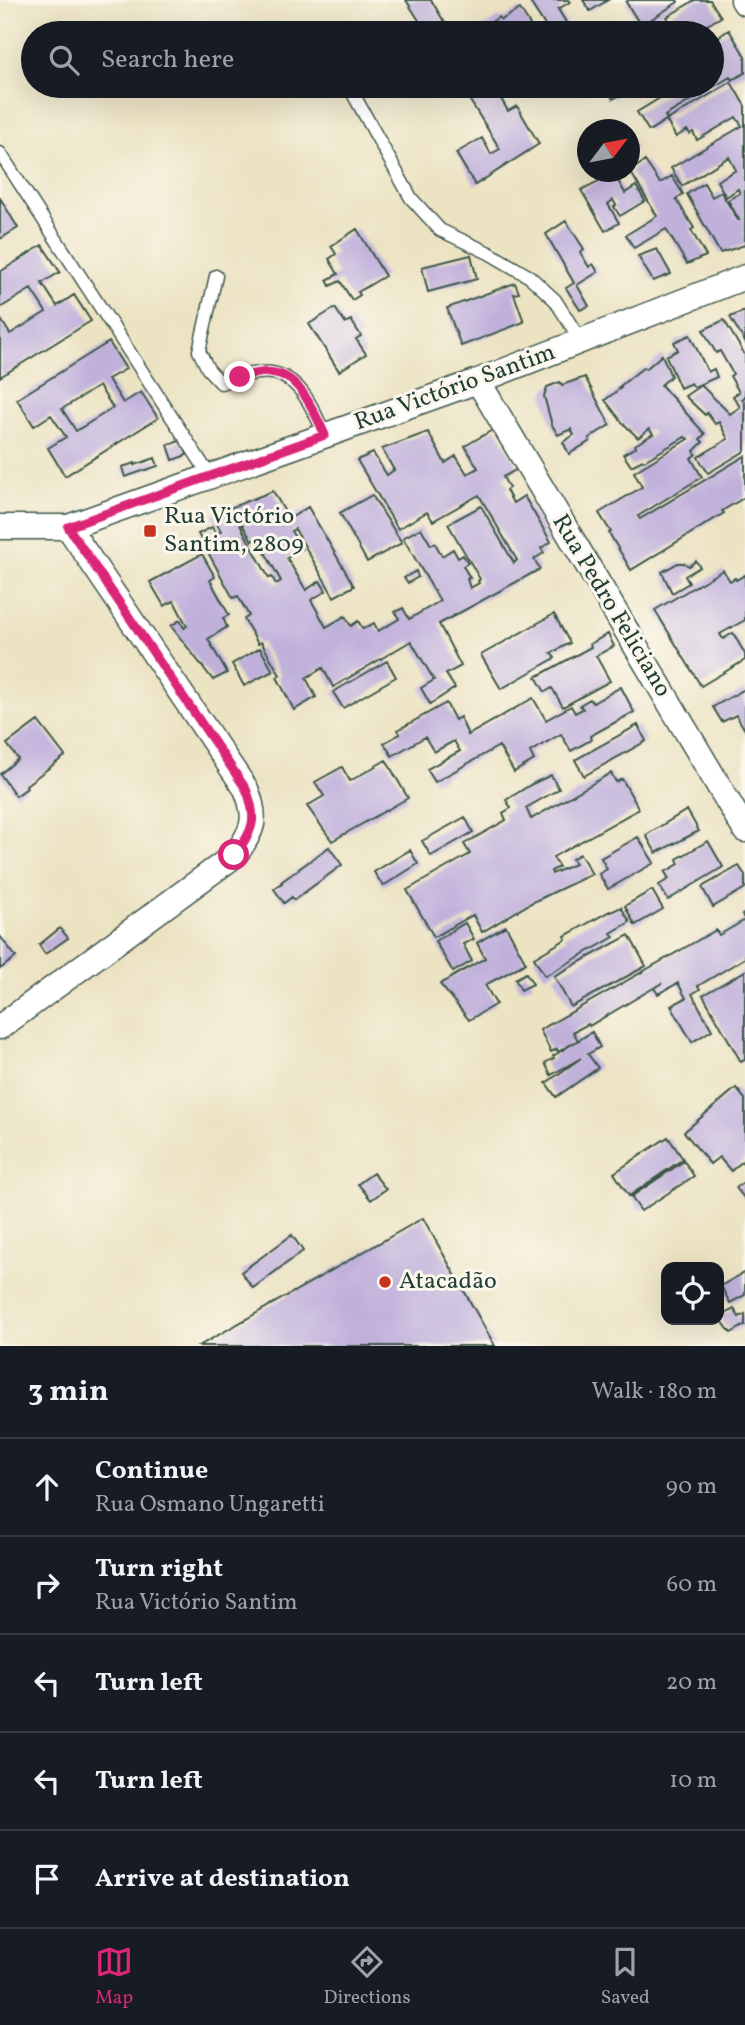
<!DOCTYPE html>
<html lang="en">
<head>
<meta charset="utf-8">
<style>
	:root { --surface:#171b24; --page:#20242c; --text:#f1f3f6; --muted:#9ea1a6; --line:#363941; --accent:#db2777 }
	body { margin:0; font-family:Vollkorn,serif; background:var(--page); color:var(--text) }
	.controls { position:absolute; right:21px; bottom:21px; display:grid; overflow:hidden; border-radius:14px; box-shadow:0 7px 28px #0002 }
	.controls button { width:63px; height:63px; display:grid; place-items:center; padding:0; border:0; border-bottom:2px solid var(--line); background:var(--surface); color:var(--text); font:35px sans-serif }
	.compass { position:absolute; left:577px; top:119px; width:63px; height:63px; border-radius:50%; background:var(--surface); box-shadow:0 7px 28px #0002; rotate:58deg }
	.stop { position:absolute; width:21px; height:21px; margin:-16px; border:5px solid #db2777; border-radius:50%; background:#fff }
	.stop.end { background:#db2777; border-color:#fff; box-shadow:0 2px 7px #0008 }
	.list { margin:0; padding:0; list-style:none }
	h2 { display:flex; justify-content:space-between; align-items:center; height:91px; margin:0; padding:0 28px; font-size:30px }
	h2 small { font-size:23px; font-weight:400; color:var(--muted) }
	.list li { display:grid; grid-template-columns:46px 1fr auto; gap:21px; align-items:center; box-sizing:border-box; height:98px; padding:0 28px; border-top:2px solid var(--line) }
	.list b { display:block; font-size:26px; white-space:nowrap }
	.list p { margin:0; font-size:23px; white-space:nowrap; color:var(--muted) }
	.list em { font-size:23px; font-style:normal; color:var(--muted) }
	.icon { flex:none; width:38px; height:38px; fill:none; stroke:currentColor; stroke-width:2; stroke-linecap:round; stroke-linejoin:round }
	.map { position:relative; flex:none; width:745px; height:1346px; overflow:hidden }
	.search { position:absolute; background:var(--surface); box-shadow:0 7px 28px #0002; left:21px; right:21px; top:21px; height:77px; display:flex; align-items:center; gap:18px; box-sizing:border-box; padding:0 24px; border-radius:38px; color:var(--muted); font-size:26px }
	.sheet { height:581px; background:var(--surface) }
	nav { display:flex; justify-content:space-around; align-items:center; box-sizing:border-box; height:98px; border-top:2px solid var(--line); background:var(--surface); font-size:19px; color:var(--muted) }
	nav a { display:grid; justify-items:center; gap:4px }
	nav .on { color:var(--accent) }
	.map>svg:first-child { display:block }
</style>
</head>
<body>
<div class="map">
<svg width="745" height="1346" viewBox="0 0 745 1346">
	<rect width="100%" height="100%" fill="#fbf7ec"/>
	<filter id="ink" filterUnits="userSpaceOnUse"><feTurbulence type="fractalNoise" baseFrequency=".0143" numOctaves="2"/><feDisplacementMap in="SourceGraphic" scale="14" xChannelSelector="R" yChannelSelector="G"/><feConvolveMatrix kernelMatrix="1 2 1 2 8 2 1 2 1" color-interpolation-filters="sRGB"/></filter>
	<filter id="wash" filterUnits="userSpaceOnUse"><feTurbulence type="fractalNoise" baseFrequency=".00686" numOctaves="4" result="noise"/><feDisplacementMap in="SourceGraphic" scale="28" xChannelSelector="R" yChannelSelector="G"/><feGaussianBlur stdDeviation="1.57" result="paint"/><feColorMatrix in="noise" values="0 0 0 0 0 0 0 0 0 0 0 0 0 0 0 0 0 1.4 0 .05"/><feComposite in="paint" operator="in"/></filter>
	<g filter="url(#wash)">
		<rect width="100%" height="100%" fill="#ece3c3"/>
		<g id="blocks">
			<path fill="#c0b1db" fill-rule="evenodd" d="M 406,0 L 431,0 L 451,33 L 427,33 Z
				M 533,0 L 568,0 L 570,2 L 558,9 L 567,24 L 552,33 L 474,33 L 499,17 L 501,20 L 520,9 L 535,33 L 546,27 L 530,2 Z
				M 583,0 L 608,0 L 590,11 Z
				M 629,0 L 677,0 L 678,2 L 641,26 L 626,2 Z
				M 695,0 L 710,0 L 721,17 L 693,33 L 676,33 L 667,17 Z
				M 662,25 L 667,33 L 648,33 Z
				M 729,30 L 745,56 L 745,73 L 732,80 L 730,77 L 665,116 L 667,120 L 731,82 L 745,106 L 745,245 L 720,253 L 687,194 L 704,183 L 712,197 L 721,192 L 738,220 L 739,220 L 728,200 L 740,193 L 738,189 L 726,197 L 717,181 L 736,170 L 729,157 L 682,186 L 671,168 L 742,126 L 736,117 L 697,140 L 693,132 L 690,134 L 687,130 L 676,137 L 666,120 L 649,131 L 637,112 L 673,90 L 670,86 L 712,86 L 712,41 Z
				M 461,86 L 504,86 L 496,90 L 508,111 L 517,106 L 539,144 L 475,185 L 456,153 L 482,138 L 491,154 L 500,149 Z
				M 605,86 L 637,86 L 613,99 Z
				M 630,138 L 636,148 L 630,153 Z
				M 645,161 L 660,183 L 672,176 L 683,194 L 676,199 L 694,228 L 691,230 L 706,256 L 687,264 L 666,229 L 634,248 L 626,235 L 657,216 L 630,171 Z
				M 606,172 L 613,172 L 625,193 L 636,186 L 645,201 L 620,216 L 614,207 L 616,205 L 613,200 L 608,204 L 619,223 L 605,231 L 581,190 L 599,181 L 596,177 Z
				M 0,198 L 18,228 L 0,239 Z
				M 566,221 L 584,249 L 580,252 L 589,267 L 593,264 L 598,272 L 577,285 L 589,306 L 580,310 L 566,288 L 574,283 L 546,234 Z
				M 357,229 L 385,276 L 358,292 L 360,295 L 352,300 L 340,281 L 330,286 L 327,280 L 338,274 L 329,259 L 336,254 L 331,246 Z
				M 42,245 L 60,272 L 42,283 L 57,306 L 74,295 L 91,321 L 0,377 L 0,318 L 10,334 L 46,312 L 31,289 L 0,308 L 0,272 Z
				M 657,249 L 671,274 L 653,281 L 638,256 Z
				M 471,255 L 477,279 L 428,292 L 422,267 Z
				M 515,283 L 519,293 L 514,294 L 524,322 L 461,346 L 447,308 Z
				M 335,308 L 345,323 L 351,320 L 361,336 L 356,339 L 366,354 L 339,371 L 309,324 Z
				M 745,311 L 745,342 L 730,317 Z
				M 724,320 L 745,355 L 745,397 L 742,399 L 745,403 L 745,451 L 708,473 L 698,457 L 728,439 L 719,422 L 715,424 L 707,413 L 705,415 L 685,396 L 701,385 L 730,414 L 740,407 L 733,396 L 739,392 L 730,376 L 733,374 L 720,351 L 716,353 L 703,330 Z
				M 690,335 L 708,372 L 714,369 L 717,377 L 694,387 L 691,383 L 680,388 L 666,356 L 678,350 L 674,342 Z
				M 109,342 L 126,369 L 108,379 L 123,403 L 141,392 L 158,418 L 65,476 L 48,448 L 66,437 L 51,415 L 34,426 L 17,399 ZM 99,386 L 113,408 L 76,431 L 62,409 Z
				M 662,355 L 671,376 L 661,385 L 705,434 L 700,439 L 703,442 L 694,451 L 696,454 L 691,458 L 702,477 L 638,516 L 640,519 L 745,456 L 745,497 L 722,511 L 724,513 L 631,570 L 609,533 L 611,532 L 599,513 L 642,487 L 634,472 L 688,439 L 685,437 L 644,461 L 643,460 L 631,466 L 623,454 L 636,447 L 635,445 L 653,434 L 649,429 L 638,438 L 623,423 L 605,400 L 621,388 L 619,387 L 630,378 L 644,367 L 646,369 Z
				M 585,377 L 610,425 L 589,438 L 590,441 L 569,454 L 563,442 L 574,435 L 571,429 L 558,435 L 552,425 L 544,396 L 547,387 L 560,382 L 562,385 Z
				M 496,428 L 519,468 L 503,477 L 509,488 L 506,490 L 513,503 L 524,496 L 551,542 L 541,548 L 544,553 L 534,559 L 540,569 L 439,624 L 461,666 L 446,674 L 455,688 L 430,704 L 421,688 L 434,680 L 411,641 L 333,687 L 323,668 L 306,678 L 316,697 L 294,710 L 277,677 L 280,675 L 261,642 L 258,644 L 244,619 L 249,616 L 238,596 L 233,598 L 198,534 L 212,527 L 216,535 L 221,531 L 212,515 L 273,491 L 289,519 L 308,507 L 354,586 L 334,597 L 295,529 L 291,531 L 302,549 L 287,558 L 306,590 L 320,581 L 326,591 L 311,600 L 319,614 L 326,627 L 345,616 L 351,626 L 358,621 L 363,629 L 374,623 L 378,631 L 399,619 L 395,612 L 403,608 L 409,619 L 440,601 L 403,538 L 421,528 L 431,545 L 435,543 L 442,556 L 453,549 L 458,558 L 463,555 L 468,563 L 463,566 L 470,578 L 467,579 L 470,588 L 479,583 L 478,581 L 480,579 L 448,524 L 481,506 L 514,563 L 517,560 L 479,495 L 433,521 L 427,512 L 398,529 L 357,460 L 373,453 L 387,475 L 394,470 L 382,449 L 428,432 L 445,463 L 456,456 L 467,474 L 478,468 L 465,446 ZM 242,524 L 252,541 L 257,538 L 281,581 L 276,584 L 272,577 L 269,578 L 240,525 Z
				M 182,440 L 187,455 L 173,460 L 168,445 Z
				M 155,458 L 158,466 L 125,477 L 122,467 L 135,463 L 135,465 Z
				M 372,495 L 402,543 L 367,562 L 340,513 Z
				M 202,554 L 215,577 L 210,580 L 229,615 L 223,618 L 227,627 L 208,639 L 227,673 L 213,680 L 171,626 L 180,620 L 184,628 L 187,626 L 174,601 L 164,606 L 150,582 Z
				M 696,561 L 700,567 L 685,576 L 689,583 L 672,593 L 662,572 L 678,563 L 684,563 L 689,566 Z
				M 723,570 L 730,581 L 735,578 L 736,580 L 745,575 L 745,620 L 720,634 L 723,639 L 733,633 L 745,654 L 745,660 L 701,686 L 655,610 Z
				M 416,571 L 418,577 L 408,583 L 404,578 Z
				M 554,614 L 570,643 L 551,653 L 555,658 L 501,689 L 481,655 Z
				M 608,634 L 614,646 L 596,656 L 610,681 L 563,707 L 552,688 L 545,692 L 536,677 L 591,647 L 590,644 Z
				M 260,648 L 273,671 L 244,686 L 232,664 Z
				M 387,661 L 396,677 L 343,708 L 333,692 Z
				M 621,687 L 634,712 L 590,736 L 591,740 L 571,751 L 561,734 L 530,752 L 534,760 L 514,772 L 499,746 L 435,782 L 427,769 L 460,751 L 454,741 L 434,752 L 425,737 L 392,756 L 384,743 L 400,734 L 398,730 L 446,703 L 455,720 L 460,717 L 468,735 L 533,698 L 546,720 L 571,706 L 575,713 L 583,709 L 580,705 L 590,699 L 593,703 Z
				M 745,689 L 745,730 L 736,715 L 722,722 L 713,707 Z
				M 38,721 L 65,756 L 26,785 L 27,788 L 16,796 L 0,774 L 18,759 L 7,744 Z
				M 638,725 L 646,741 L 584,776 L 575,760 Z
				M 386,760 L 408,798 L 332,841 L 307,806 L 324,796 L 315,782 L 342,767 L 350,781 Z
				M 611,773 L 616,782 L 622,779 L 639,809 L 553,857 L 559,867 L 551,871 L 552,874 L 575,864 L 572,859 L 580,854 L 592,874 L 531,903 L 482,932 L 473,915 L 434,937 L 407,890 L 470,854 L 464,844 L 506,820 L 503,813 L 511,808 L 506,800 L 532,784 L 551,775 L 559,789 L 526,808 L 531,819 Z
				M 687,810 L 699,831 L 656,853 L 646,835 Z
				M 465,817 L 473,832 L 431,856 L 422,841 Z
				M 638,837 L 654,863 L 608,889 L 599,874 L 607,869 L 601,858 Z
				M 708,841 L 723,867 L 668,900 L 659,885 L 669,879 L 665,872 L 679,864 L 677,859 Z
				M 329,847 L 342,865 L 294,900 L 292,897 L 284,903 L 274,889 L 282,883 L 281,882 Z
				M 410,850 L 418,864 L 383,886 L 374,872 Z
				M 739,866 L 745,875 L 745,888 L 713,907 L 702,887 Z
				M 652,890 L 663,909 L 635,925 L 625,906 Z
				M 621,907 L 630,922 L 611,933 L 614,937 L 545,976 L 534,958 L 566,939 L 565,936 L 610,911 L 611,912 Z
				M 745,913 L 745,958 L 698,986 L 700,989 L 692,994 L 712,1030 L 692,1042 L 671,1006 L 686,998 L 678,983 L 658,994 L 654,988 L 662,983 L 589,1026 L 588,1024 L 573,1032 L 578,1040 L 558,1052 L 557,1049 L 551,1052 L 540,1030 L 716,930 L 719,935 L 745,920 L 742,915 Z
				M 465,923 L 474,939 L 463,944 L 472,961 L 453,972 L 435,941 Z
				M 506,926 L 526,963 L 485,985 L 496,1004 L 469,1020 L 440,984 L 485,958 L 477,943 Z
				M 60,928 L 68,938 L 45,954 L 39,945 Z
				M 629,935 L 646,966 L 571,1007 L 554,976 Z
				M 0,936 L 16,957 L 0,969 Z
				M 745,971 L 745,1060 L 741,1062 L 703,995 Z
				M 526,973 L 533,984 L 521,990 L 515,979 Z
				M 592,1032 L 600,1047 L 588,1054 L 598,1068 L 556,1097 L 546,1083 L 581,1058 L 551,1075 L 545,1063 L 554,1058 L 553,1056 Z
				M 736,1088 L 745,1099 L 745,1159 L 731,1171 L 719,1157 L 710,1164 L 684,1132 Z
				M 668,1137 L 683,1159 L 629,1196 L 614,1173 Z
				M 684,1161 L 694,1176 L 641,1211 L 631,1197 Z
				M 373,1173 L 386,1189 L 371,1200 L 358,1184 Z
				M 745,1181 L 745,1199 L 736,1188 Z
				M 423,1218 L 495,1346 L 199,1346 Z
				M 292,1235 L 303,1251 L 253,1288 L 241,1272 Z
				M 745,1272 L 745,1295 L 730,1303 L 721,1286 Z
				M 734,1309 L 739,1317 L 745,1314 L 745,1325 L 731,1333 L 719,1317 Z"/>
		</g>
	</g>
	<g filter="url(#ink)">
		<use href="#blocks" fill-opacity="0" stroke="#3e5649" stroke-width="2"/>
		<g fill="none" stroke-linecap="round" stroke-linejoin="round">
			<g stroke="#3e5649" stroke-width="15">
				<path id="service" d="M 351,90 L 411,198 L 440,230 L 489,253 L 530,277 L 555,300 L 581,341
					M 0,153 L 210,476
					M 216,276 L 199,351 L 208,369 L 221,383 C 233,379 246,374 258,373 C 297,367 312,407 325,435"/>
			</g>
			<g stroke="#3e5649" stroke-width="27">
				<path id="minor" d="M 743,0 L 745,3
					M 478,381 L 745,830
					M 0,527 L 68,527 L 478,381 L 745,277
					M 0,1027 L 235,855 C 254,830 258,818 246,789 L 68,527"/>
			</g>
			<use href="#service" stroke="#fff" stroke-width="12"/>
			<use href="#minor" stroke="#fff" stroke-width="24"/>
		</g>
	</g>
	<g fill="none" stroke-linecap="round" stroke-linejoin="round" filter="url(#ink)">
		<path stroke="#db2777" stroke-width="9" d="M 234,855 C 254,831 258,818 246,789 L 68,527 L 325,435 C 316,416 302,380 279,374 C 266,370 253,374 240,377"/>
	</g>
	<g fill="#c8321e" stroke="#fbf7ec" stroke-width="2.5">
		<rect x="143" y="524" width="14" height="14" rx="3.5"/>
		<circle cx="385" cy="1282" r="7"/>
	</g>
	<g text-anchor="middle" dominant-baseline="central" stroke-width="6" stroke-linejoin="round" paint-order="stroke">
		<g font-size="24" fill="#1f3d34" stroke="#fbf7ec">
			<text transform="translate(455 388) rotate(-20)">Rua Victório Santim</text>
			<text transform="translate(611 606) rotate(59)">Rua Pedro Feliciano</text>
		</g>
		<g font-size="24" fill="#1f3d34" stroke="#fbf7ec" text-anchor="start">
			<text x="164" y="517">Rua Victório<tspan x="164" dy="28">Santim, 2809</tspan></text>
			<text x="399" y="1282">Atacadão</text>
		</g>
	</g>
</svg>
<div class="controls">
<button><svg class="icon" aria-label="locate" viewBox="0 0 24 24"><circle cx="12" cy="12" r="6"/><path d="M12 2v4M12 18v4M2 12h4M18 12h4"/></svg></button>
</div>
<svg class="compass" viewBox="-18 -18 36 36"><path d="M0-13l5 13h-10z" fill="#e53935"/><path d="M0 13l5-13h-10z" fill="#9ea1a6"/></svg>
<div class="stop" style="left:234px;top:855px"></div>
<div class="stop end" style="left:240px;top:377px"></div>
<div class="search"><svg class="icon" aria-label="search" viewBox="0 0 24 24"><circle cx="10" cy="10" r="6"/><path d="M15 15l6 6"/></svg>Search here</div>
</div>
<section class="sheet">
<h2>3 min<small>Walk · 180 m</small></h2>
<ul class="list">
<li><svg class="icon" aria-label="ahead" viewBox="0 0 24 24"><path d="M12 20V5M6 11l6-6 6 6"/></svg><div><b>Continue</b><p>Rua Osmano Ungaretti</p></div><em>90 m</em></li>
<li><svg class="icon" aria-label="right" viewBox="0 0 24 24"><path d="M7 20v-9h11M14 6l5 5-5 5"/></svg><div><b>Turn right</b><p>Rua Victório Santim</p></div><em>60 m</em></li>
<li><svg class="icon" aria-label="left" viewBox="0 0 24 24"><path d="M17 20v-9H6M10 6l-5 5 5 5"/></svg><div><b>Turn left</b></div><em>20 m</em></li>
<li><svg class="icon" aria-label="left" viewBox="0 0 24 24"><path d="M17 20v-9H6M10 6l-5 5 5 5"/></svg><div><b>Turn left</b></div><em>10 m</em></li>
<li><svg class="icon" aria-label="arrive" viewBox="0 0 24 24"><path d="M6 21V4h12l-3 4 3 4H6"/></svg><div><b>Arrive at destination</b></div></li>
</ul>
</section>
<nav>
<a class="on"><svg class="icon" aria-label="map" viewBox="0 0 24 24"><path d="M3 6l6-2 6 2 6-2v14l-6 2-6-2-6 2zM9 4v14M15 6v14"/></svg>Map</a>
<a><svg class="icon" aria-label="directions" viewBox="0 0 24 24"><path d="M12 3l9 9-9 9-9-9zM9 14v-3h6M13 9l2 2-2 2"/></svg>Directions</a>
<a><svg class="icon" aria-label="saved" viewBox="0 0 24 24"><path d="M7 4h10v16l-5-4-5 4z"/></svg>Saved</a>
</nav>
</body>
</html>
